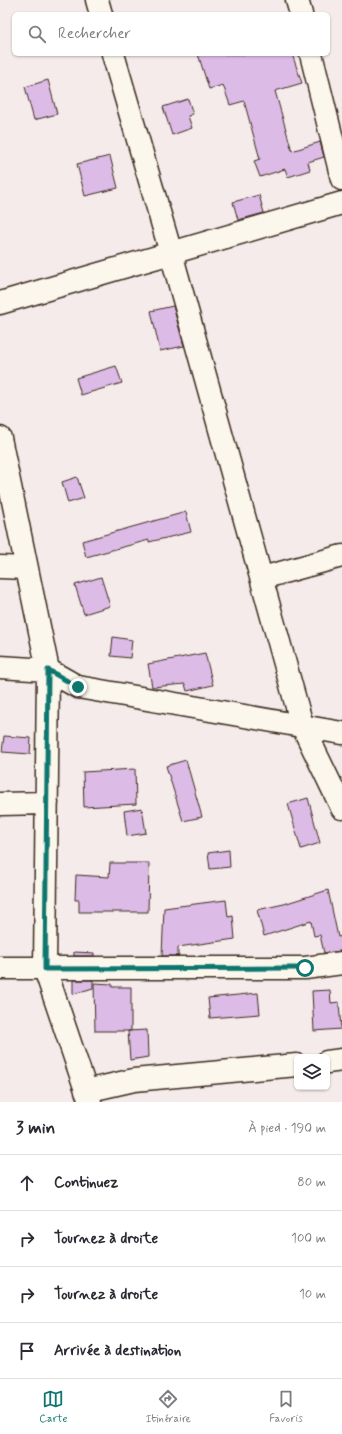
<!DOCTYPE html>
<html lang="fr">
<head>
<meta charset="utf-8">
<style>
	:root { --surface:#fff; --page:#f7f7f7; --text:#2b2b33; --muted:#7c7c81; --line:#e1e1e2; --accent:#0f766e }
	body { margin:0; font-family:Mynerve,sans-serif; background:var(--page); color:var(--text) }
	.controls { position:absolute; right:12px; bottom:12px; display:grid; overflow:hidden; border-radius:6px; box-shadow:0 1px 3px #0004 }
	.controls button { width:36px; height:36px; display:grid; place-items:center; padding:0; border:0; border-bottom:1px solid var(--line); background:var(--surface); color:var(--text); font:20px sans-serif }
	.stop { position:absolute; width:12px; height:12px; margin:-9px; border:3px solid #0f766e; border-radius:50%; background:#fff }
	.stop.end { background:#0f766e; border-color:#fff; box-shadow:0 1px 4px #0008 }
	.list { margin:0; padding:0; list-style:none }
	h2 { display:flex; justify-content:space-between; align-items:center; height:52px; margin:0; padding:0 16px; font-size:17px }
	h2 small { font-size:13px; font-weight:400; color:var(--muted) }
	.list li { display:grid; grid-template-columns:26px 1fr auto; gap:12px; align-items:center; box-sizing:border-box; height:56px; padding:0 16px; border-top:1px solid var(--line) }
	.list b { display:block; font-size:15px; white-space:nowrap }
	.list em { font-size:13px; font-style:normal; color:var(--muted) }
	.icon { flex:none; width:22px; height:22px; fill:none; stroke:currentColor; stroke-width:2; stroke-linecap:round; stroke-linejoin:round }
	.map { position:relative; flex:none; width:342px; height:1102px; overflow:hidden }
	.search { position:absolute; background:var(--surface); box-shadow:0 1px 3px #0004; left:12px; right:12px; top:12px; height:44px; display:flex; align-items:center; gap:10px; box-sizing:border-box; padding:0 14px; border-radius:6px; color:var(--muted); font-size:15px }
	.sheet { height:276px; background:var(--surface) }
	nav { display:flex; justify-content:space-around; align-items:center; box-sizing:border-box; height:56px; border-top:1px solid var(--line); background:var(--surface); font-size:11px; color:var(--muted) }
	nav a { display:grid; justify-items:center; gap:2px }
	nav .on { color:var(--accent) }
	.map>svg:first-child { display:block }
</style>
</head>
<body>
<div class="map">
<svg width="342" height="1102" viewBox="0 0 342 1102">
	<rect width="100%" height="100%" fill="#f5ebeb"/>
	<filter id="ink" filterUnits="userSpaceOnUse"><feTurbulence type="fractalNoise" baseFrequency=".025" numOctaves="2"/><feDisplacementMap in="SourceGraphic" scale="8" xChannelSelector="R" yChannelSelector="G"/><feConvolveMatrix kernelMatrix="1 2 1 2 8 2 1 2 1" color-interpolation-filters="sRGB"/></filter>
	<g filter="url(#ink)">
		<path fill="#ddbbe7" stroke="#3b2a1e" d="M 198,54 L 292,54 L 302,83 L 275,91 L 292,151 L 320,142 L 324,157 L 308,162 L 310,170 L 288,177 L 285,169 L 260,177 L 254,161 L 260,159 L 244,101 L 230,105 L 223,85 L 209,89 Z
			M 48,80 L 57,114 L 34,120 L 25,87 Z
			M 188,99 L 193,114 L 188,116 L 192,128 L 172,135 L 163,107 Z
			M 110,156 L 118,188 L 85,196 L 77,164 Z
			M 259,195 L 264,213 L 238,220 L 233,202 Z
			M 173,306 L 184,346 L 160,351 L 151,311 Z
			M 116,366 L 122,383 L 81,395 L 76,378 Z
			M 77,477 L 84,498 L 68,503 L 62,482 Z
			M 186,512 L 191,532 L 149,542 L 149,540 L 86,557 L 82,541 Z
			M 101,577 L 110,606 L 84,614 L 75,585 Z
			M 113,637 L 132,640 L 130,658 L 111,656 Z
			M 205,653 L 213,685 L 187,691 L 185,684 L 152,687 L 148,664 Z
			M 4,736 L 31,738 L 30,754 L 2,752 Z
			M 186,760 L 202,817 L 183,821 L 166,766 Z
			M 135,769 L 136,804 L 84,807 L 83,772 Z
			M 308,798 L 320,843 L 301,849 L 288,804 Z
			M 142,808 L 146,833 L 127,836 L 124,811 Z
			M 229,850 L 230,867 L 210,869 L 208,853 Z
			M 110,863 L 149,863 L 148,912 L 79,912 L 79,900 L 75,900 L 76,875 L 109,877 Z
			M 328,890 L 338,937 L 342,936 L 342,951 L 324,953 L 320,935 L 314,936 L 311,921 L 264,936 L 257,910 L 284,904 Z
			M 226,900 L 228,917 L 233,916 L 235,939 L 178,947 L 178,956 L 162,956 L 164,908 Z
			M 74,952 L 94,953 L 94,956 L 74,956 Z
			M 73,980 L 93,980 L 93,988 L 73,994 Z
			M 94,983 L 112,984 L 112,987 L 131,987 L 131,1031 L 95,1031 Z
			M 330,990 L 331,1003 L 339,1002 L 341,1029 L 314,1031 L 312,991 Z
			M 258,993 L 260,1014 L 210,1018 L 208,998 Z
			M 147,1030 L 148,1057 L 130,1060 L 128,1031 Z"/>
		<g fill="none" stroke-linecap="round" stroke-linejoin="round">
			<g stroke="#3b2a1e" stroke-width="25">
				<path id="minor" d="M 97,0 L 101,14
					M 297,0 L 301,14
					M 113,54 L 171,253 L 302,725 L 342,808
					M 311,54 L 342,179
					M 0,303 L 342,203
					M 0,438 L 48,670 L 45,969 L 90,1102
					M 0,567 L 26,568
					M 262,578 L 342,556
					M 0,667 L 48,670 L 78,687 L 342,733
					M 0,804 L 47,803
					M 0,968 L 305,968 L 342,963
					M 327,1062 L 342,1060
					M 86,1091 L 134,1080 L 297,1065"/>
			</g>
			<use href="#minor" stroke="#fbf7ec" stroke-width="22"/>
		</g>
	</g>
	<g fill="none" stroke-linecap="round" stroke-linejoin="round" filter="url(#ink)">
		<path stroke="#0f766e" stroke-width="5" d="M 78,687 L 48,670 L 45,969 L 305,968"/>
	</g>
</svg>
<div class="controls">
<button><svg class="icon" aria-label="layers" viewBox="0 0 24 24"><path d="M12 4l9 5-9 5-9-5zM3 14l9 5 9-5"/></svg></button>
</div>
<div class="stop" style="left:305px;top:968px"></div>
<div class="stop end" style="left:78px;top:687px"></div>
<div class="search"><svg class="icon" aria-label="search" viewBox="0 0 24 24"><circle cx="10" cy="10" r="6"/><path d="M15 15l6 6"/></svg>Rechercher</div>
</div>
<section class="sheet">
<h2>3 min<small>À pied · 190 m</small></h2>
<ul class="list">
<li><svg class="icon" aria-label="ahead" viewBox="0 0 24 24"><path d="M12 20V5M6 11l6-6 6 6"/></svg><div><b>Continuez</b></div><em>80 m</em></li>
<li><svg class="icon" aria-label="right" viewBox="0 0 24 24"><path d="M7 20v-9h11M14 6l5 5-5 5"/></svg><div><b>Tournez à droite</b></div><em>100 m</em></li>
<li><svg class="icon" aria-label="right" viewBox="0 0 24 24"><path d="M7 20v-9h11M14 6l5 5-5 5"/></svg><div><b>Tournez à droite</b></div><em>10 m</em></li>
<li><svg class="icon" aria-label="arrive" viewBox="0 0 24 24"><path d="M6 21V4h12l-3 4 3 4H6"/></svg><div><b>Arrivée à destination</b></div></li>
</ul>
</section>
<nav>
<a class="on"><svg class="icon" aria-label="map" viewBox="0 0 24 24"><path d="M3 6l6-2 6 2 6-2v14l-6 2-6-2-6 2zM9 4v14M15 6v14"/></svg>Carte</a>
<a><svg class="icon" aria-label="directions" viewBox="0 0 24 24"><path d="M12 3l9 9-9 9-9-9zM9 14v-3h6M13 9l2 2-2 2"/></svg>Itinéraire</a>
<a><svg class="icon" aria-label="saved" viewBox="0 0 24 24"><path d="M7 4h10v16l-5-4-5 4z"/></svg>Favoris</a>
</nav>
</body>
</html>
